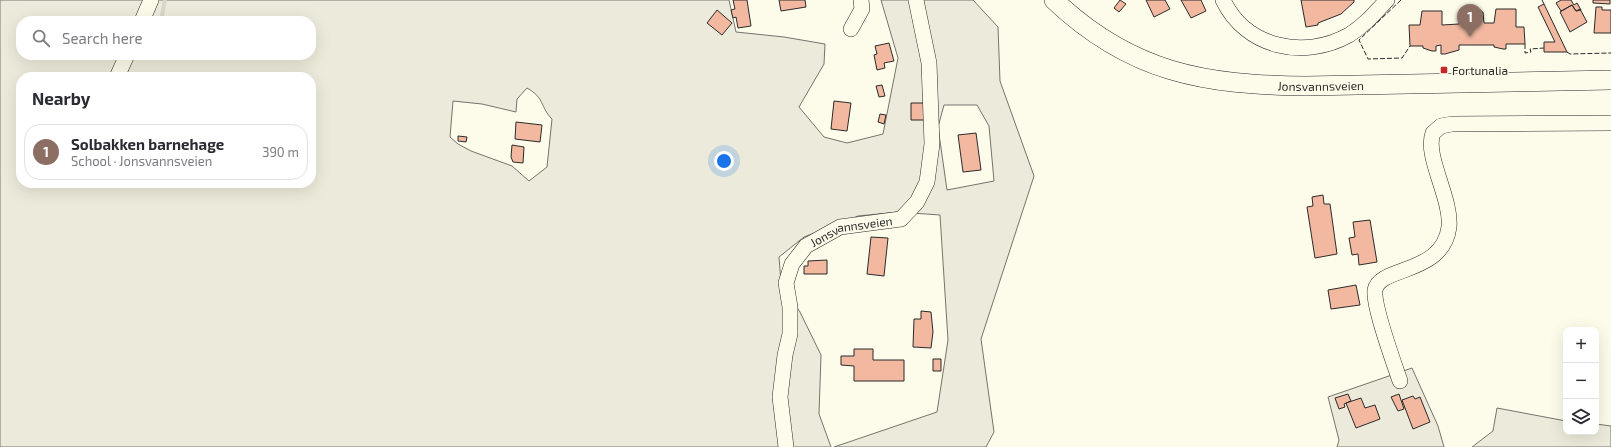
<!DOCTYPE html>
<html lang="en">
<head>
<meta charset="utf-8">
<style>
	:root { --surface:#fff; --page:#f2f2f3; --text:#2b2b33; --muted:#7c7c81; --line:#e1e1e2; --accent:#d93025 }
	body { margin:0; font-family:"Exo 2",sans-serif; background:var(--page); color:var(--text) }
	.controls { position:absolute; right:12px; bottom:12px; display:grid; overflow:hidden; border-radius:8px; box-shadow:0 4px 16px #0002 }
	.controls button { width:36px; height:36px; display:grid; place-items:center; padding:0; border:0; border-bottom:1px solid var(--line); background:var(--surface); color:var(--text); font:20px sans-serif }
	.you { position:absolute; left:724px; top:161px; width:14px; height:14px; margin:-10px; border:3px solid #fff; border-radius:50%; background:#1a73e8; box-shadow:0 0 0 6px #1a73e833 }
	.badge { display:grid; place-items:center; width:26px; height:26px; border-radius:50%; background:var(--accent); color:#fff; font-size:13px; font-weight:700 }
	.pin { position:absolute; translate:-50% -33px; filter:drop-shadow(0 1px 2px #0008) }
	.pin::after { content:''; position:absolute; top:21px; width:14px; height:12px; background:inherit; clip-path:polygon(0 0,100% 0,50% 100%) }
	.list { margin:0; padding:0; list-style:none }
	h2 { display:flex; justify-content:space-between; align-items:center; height:52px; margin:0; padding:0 16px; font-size:17px }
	h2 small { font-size:13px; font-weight:400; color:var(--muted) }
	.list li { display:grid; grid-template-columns:26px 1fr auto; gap:12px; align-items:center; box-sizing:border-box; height:56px; margin:0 8px 8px; padding:0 8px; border:1px solid var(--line); border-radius:16px }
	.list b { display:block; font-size:15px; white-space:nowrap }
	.list p { margin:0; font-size:13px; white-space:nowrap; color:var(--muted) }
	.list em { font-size:13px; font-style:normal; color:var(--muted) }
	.icon { flex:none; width:22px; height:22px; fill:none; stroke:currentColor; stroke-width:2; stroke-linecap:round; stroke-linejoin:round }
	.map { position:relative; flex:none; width:1611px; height:447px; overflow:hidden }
	.search { position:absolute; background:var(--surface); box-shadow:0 4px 16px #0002; left:16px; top:16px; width:300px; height:44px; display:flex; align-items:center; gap:10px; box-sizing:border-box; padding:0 14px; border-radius:16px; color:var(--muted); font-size:15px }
	.panel { position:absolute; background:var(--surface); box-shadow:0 4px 16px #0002; left:16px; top:72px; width:300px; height:116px; border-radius:16px }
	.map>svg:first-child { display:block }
</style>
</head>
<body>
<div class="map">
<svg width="1611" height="447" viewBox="0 0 1611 447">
	<rect width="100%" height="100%" fill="#fdfbea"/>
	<path fill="#ecebdb" stroke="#74746e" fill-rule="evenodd" d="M 0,0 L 729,0 L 736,32 L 784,37 L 825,44 L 824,64 L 799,107 L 824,137 L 847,143 L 883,134 L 898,58 L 881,0 L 973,0 L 998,27 L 1000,81 L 1034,176 L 981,339 L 994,432 L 986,447 L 834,447 L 937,412 L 948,340 L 940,215 L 898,212 L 858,216 L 804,237 L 779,257 L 781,283 L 800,312 L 821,355 L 819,414 L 831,447 L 0,447 ZM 21,21 L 311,21 L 311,55 L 21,55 ZM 21,77 L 311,77 L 311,183 L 21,183 ZM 527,88 C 545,98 540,107 552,119 L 547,167 L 529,181 L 512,166 L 471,151 L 458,144 L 450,137 L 453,101 L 482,104 L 516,112 L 517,99 ZM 944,105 L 977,105 L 989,126 L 994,181 L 947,190 L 938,127 Z
		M 1412,368 L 1438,426 L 1444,447 L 1337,447 L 1339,440 L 1328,397 Z
		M 1497,408 L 1566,421 L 1566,432 L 1596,432 L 1596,424 L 1611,426 L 1611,447 L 1472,447 L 1493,431 Z"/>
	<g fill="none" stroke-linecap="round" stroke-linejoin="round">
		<path stroke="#d8d7c9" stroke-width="4" d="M 161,21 L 165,0"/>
	</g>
	<path fill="#f2b8a0" stroke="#2b2b2b" d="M 733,0 L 747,0 L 751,26 L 738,28 L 736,17 L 733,18 L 731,10 L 735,9 Z
		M 779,0 L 805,0 L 806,7 L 781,11 Z
		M 1120,0 L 1126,4 L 1119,12 L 1114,8 Z
		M 1146,0 L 1165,0 L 1170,9 L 1154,17 Z
		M 1181,0 L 1201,0 L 1206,11 L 1191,18 Z
		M 1301,0 L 1354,0 L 1354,2 L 1341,14 L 1318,23 L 1318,25 L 1306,27 Z
		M 1561,0 L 1571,0 L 1574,5 L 1577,3 L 1581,10 L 1576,11 L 1572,5 L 1561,11 L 1556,3 Z
		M 1593,0 L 1610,0 L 1610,4 L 1593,3 Z
		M 1544,4 L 1567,52 L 1544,52 L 1544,42 L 1555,42 L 1538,7 Z
		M 1572,5 L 1576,11 L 1580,9 L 1587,22 L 1570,32 L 1560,12 Z
		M 1596,7 L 1602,7 L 1602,10 L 1611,10 L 1611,33 L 1594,33 Z
		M 1496,9 L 1516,9 L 1516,27 L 1524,27 L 1525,44 L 1506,44 L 1506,49 L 1503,49 L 1494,47 L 1494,45 L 1459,45 L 1459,50 L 1445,54 L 1441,54 L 1441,45 L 1436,46 L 1436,51 L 1432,51 L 1423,48 L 1423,46 L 1410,46 L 1409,25 L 1420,25 L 1422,11 L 1442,11 L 1442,25 L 1459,24 L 1461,10 L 1481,10 L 1481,12 L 1483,12 L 1484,23 L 1494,23 Z
		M 717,10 L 732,23 L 722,35 L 707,23 Z
		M 889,43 L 894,61 L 884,63 L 885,68 L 877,70 L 874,55 L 877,54 L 875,46 Z
		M 882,85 L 885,96 L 879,97 L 876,86 Z
		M 834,101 L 851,103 L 847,131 L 831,129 Z
		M 911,103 L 925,103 L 925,120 L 911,120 Z
		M 880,114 L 886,115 L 884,124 L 878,122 Z
		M 516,122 L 542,125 L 540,142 L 515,139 Z
		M 976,133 L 981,170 L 963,172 L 958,135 Z
		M 458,136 L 467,137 L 466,142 L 458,141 Z
		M 512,145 L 524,147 L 523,163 L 513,162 L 511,157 Z
		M 1323,195 L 1324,204 L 1330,204 L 1337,254 L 1315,258 L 1307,207 L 1313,206 L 1312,197 Z
		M 1370,220 L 1377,262 L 1359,265 L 1358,254 L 1352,255 L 1349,238 L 1355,237 L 1353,222 Z
		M 871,237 L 888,238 L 884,276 L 867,274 Z
		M 827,260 L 827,274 L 804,274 L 804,266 L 808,266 L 808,261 Z
		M 1356,285 L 1360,305 L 1331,309 L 1328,290 Z
		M 921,311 L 931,312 L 933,332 L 931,348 L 913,347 L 914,319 L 921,319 Z
		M 854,349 L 873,349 L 873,360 L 904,360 L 904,381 L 854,381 L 854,366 L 841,365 L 841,356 L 854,356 Z
		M 933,359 L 941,359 L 941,371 L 933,371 Z
		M 1348,394 L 1351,401 L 1344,404 L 1345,407 L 1339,409 L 1335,398 Z
		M 1399,394 L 1404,409 L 1398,411 L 1391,397 Z
		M 1413,396 L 1415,399 L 1420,397 L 1430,422 L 1413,429 L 1402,400 Z
		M 1361,398 L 1365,408 L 1375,405 L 1380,419 L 1356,428 L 1346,403 Z"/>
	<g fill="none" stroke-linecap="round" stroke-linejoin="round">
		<g stroke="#2b2b2b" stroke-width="16">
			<g id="minor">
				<path d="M 1223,0 C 1246,48 1304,60 1349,35 C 1364,26 1375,13 1387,0"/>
				<path d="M 142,21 L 151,0"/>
				<path d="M 851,29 L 862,9 L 861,0"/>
				<path d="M 117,77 L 127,55"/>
				<path d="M 1400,381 C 1394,363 1373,306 1375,290 C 1379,266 1443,275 1449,227 C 1452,199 1424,155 1433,133 L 1441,126 L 1452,124 L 1611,123"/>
				<path id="s1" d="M 786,447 L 780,397 L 785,355 L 790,334 L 790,307 L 786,283 L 792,264 L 806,246 L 840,227 L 901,219 L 917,202 L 927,182 L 932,144 L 929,63 L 916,0"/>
			</g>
		</g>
		<g stroke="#2b2b2b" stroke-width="20">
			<g id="major">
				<path id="s2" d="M 1054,0 C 1131,73 1205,85 1306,86 L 1611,80"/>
			</g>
		</g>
		<use href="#minor" stroke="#fdfbea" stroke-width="15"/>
		<use href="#major" stroke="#fdfbea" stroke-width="19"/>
		<path stroke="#2b2b2b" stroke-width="1" stroke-dasharray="5 2" stroke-linecap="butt" d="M 1401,0 L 1359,40 L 1368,59 L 1402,58 L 1410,46
			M 1542,0 L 1544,4
			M 1525,44 L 1525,53 L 1531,52 L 1530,49 L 1544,48
			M 1567,52 L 1570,54 L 1611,53"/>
	</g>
	<rect fill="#c62828" stroke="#fdfbea" stroke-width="1.5" x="1440" y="66" width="8" height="8" rx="2"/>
	<g text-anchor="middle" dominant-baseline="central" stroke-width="3" stroke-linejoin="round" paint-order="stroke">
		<g font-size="12" fill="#2b2b2b" stroke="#fdfbea" text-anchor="start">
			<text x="1452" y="70">Fortunalia</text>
		</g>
		<g font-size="12" fill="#2b2b2b" stroke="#fdfbea">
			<text stroke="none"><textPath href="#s2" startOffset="289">Jonsvannsveien</textPath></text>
			<text stroke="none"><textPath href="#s1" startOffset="257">Jonsvannsveien</textPath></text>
		</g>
	</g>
</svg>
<div class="controls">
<button>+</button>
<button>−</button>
<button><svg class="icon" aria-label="layers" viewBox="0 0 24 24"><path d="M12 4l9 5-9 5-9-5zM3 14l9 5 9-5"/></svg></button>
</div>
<div class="you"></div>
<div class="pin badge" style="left:1470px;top:37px;background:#8d6e63">1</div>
<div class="search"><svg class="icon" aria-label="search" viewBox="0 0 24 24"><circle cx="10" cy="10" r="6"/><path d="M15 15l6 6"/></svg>Search here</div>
<section class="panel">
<h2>Nearby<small></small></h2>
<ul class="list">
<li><span class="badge" style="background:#8d6e63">1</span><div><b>Solbakken barnehage</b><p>School · Jonsvannsveien</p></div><em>390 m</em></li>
</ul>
</section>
</div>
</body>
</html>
